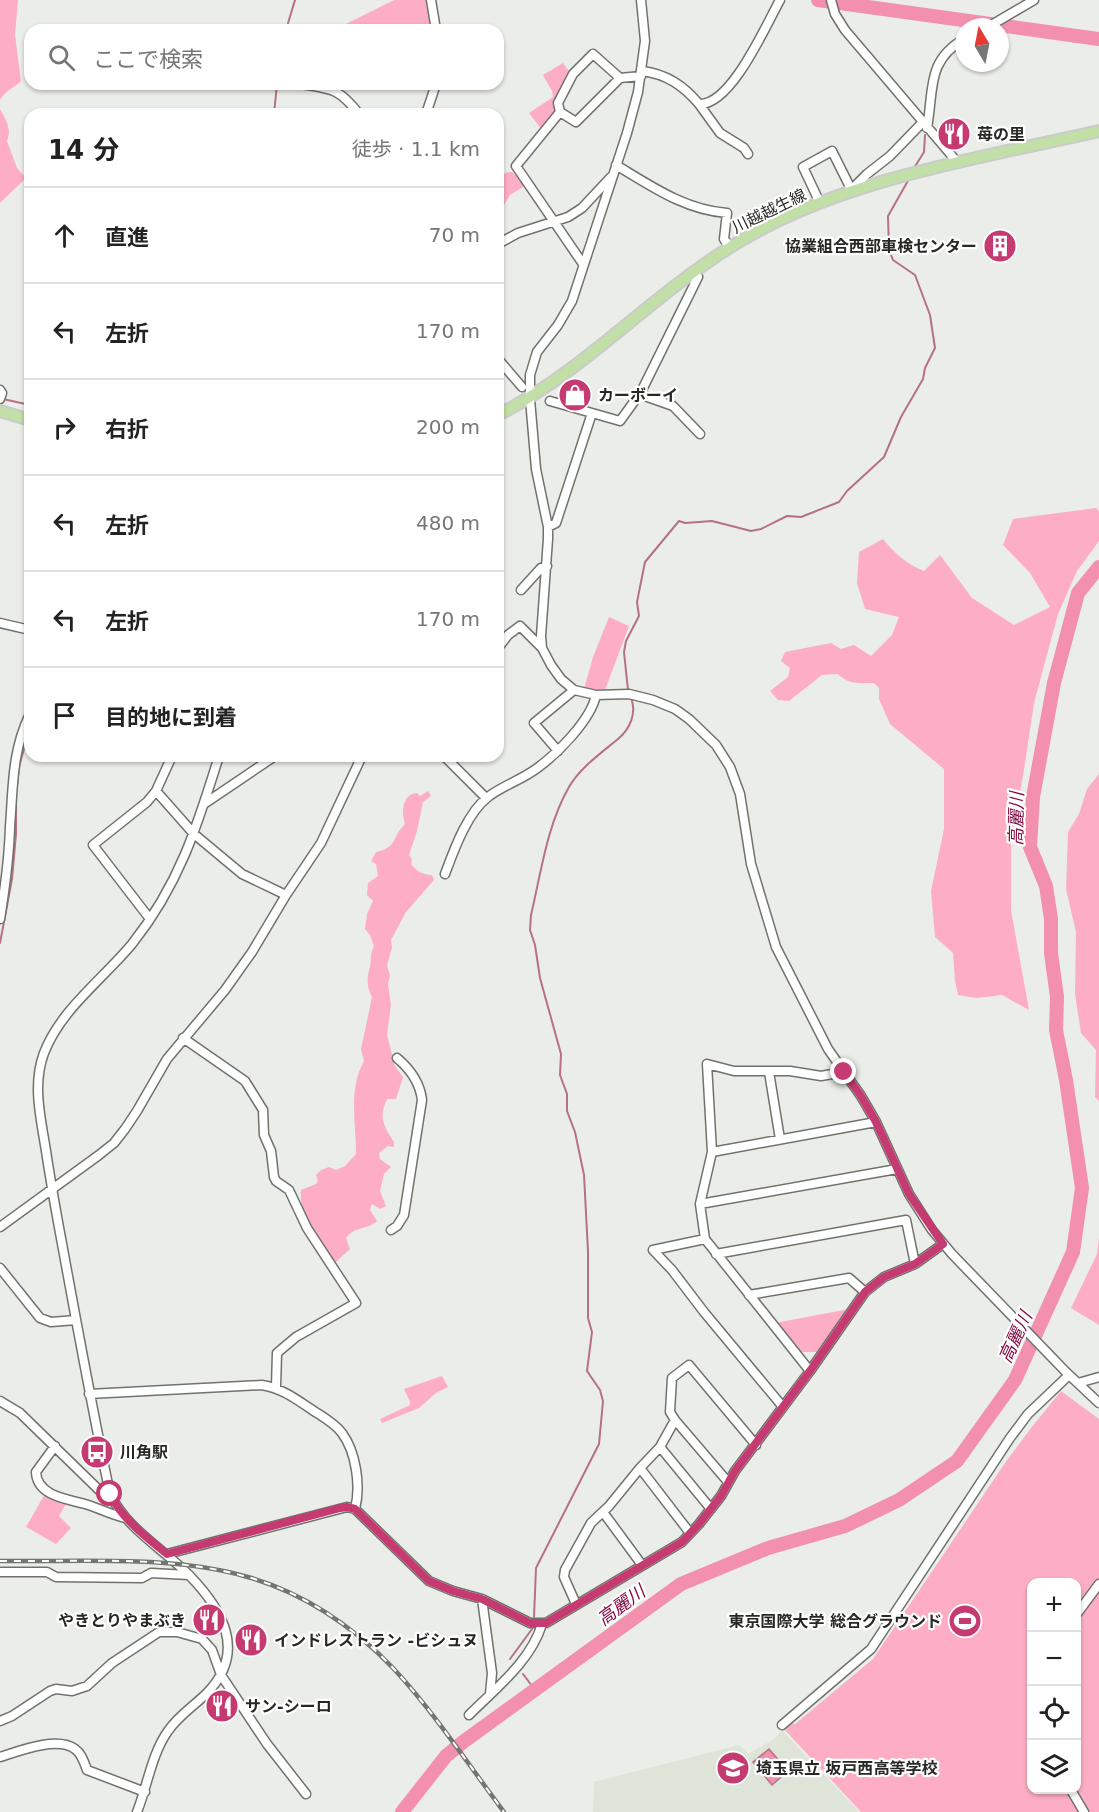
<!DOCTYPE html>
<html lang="ja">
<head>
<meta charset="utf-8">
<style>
	:root { --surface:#fff; --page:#f6f6f6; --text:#222; --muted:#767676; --line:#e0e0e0 }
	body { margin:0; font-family:"DejaVu Sans","Noto Sans JP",sans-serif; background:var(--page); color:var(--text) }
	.controls { position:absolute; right:18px; bottom:18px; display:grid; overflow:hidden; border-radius:12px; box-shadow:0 2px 4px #0004 }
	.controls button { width:54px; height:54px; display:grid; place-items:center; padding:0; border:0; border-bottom:2px solid var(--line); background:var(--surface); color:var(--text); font:30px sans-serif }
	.compass { position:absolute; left:955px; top:18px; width:54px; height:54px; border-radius:50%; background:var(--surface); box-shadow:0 2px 4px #0004; rotate:350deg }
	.stop { position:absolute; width:18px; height:18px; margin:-14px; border:4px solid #c53a70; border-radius:50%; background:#fff }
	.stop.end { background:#c53a70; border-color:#fff; box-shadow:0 2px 6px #0008 }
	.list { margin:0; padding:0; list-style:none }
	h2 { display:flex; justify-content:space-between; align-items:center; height:78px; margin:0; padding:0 24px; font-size:26px }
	h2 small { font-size:20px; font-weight:400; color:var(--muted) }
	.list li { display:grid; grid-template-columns:39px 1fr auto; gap:18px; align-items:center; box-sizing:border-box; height:96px; padding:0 24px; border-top:2px solid var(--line) }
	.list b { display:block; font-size:22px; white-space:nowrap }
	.list em { font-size:20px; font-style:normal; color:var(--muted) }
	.icon { flex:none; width:33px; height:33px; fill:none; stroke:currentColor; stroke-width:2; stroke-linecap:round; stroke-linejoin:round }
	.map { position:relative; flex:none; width:1099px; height:1812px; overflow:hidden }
	.search { position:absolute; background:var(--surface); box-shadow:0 2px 4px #0004; left:24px; top:24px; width:480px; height:66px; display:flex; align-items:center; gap:15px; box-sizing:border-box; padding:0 21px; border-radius:18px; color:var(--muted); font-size:22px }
	.panel { position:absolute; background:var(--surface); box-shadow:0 2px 4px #0004; left:24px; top:108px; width:480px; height:654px; border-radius:18px }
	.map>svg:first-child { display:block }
</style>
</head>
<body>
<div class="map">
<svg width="1099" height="1812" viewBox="0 0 1099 1812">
	<rect width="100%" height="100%" fill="#ebeee8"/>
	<path fill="#dee5d8" d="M 782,1730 L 859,1812 L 593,1812 L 594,1782 L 739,1745 L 748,1754 L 774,1739 Z"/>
	<path fill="#fdaec4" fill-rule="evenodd" d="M 0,0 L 18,0 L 15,35 L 21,81 C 15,87 4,92 0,100 Z
		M 394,0 L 428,0 L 433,30 L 334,30 Z
		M 563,63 L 571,74 L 557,110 L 542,130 L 529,113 L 553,97 L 552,91 L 543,75 Z
		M 0,109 C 6,120 12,129 7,141 L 17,168 L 26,178 L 0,203 Z
		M 508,172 L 512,172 L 523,182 L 523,187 L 510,195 L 504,205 L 498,204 L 498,177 Z
		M 1096,508 L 1099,511 L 1099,541 L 1077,571 L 1058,614 L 1034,703 L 1024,770 L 1011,842 L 1011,910 L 1029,1010 L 1002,995 L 977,998 L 958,995 L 955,980 L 953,953 L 935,937 L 931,891 L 944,829 L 944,769 L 890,724 L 879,699 L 879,688 L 874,683 C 859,683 849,685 838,674 L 822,675 L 789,701 L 778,700 L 770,691 L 788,677 L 790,668 L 781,661 L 785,652 L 831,643 L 841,649 L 854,645 L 871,656 L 892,635 L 899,617 L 865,609 L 857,583 L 859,552 L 883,539 C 894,553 908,565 924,571 L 940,555 L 972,598 L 1014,625 L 1050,607 L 1030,573 L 1003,545 L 1013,519 Z
		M 609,617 L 629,626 L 605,690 L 584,689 L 593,657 Z
		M 1099,774 L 1099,1101 L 1095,1097 L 1096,1050 L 1081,1033 L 1075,994 L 1076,932 L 1066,889 L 1068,832 L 1079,814 L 1087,789 Z
		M 428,791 L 431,796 L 423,802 L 417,831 L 409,855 L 412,859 L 411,864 C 416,871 423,875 432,875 L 434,880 L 406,912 L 391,940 L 392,948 L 387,965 L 390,976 L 388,984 L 391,1005 L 387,1035 L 395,1066 L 403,1077 L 396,1099 L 387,1099 C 378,1118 384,1126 394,1142 L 394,1147 L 388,1146 L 379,1153 L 380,1159 L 391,1167 L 384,1174 L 380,1191 L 386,1206 L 380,1209 L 372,1204 L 370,1210 L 377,1221 C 366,1231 356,1225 346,1238 L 350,1249 L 336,1262 L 331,1259 C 320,1233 299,1224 301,1190 L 316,1184 L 318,1181 L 316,1175 L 321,1170 L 329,1167 L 336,1170 L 345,1166 L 356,1154 C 356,1122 348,1090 364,1061 L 361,1049 L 372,997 C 366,986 367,978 370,966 C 372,958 369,956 374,946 L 370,935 L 365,929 L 367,914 L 373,901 L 367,895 L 368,883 L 378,876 L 376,864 L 371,861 L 376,852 C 398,847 391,838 405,824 C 401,812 402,794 417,793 L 420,796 Z
		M 1099,1238 L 1099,1325 L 1071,1308 L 1097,1254 Z
		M 849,1309 L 819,1352 L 799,1352 L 775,1323 Z
		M 442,1376 L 448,1387 L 436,1393 L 419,1408 L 382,1423 L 380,1419 L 410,1405 L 410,1402 L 404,1389 Z
		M 1061,1391 L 1099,1419 L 1099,1812 L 861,1812 L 784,1729 L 791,1723 L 795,1724 L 873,1659 L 1005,1463 L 1031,1428 ZM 1032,1582 L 1076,1582 L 1076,1790 L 1032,1790 Z
		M 46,1492 L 67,1502 L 59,1516 L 71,1528 L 56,1544 L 26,1527 Z"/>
	<path fill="#f290ae" stroke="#b57185" stroke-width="1.5" d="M 769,1749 L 788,1771 L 772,1785 L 753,1762 Z"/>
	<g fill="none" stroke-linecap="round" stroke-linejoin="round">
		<path stroke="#b57185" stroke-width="2" d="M 286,30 L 295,0
			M 274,114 L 277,84
			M 914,168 L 924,152 L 925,135
			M 3,399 L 30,405
			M 628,690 L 624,652 L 626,641 L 639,616 L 637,602 L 645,562 L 679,521 L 685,523 L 712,521 L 751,531 L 761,529 L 787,516 L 801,517 L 839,502 L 847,491 L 884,457 L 901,417 L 923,379 L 925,368 L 935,348 L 930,315 L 915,275 L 893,260 L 889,250 L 888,216 L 909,179
			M 16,795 L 19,767 L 30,727
			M 0,943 L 12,879 L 16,834 L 16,800
			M 534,1617 L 536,1568 L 599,1444 L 603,1401 L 600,1390 L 587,1371 L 592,1332 L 588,1318 L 588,1251 L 584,1175 L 575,1132 L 567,1111 L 567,1094 L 560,1075 L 561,1054 L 540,978 L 535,945 L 530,930 L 531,915 C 541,873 547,825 569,787 C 580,768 601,753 618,739 C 630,729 637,713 631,698
			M 510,1659 L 532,1629
			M 523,1674 L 535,1690"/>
		<path stroke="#f290ae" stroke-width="14" d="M 818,0 L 1099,39
			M 402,1812 L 446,1756 L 463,1742 L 681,1584 L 768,1548 L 845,1526 L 899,1500 L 957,1461 L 1015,1380 L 1073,1252 L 1082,1188 L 1066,1080 L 1056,1030 L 1057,997 L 1051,953 L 1051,919 L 1046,886 L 1030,847 L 1033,797 L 1054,683 L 1078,593 L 1099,567"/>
		<g stroke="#70736d" stroke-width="11">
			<path id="minor" d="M 431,0 L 436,30
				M 641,0 L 645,41 L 638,92 L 627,133 L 572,301 L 558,325 L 537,352 L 530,375 L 530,399 L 536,469 L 548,527 L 548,539 L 541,636 L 542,648 L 551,665 L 561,679 L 574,690 L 596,695 L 629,694 L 653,700 L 675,709 L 689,719 L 716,745 L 730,767 L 740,794 L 751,864 L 776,947 L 828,1049 L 861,1096 L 876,1122 L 909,1194 L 932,1230 L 952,1254 L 1066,1372 L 1099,1403
				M 831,0 L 835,14 L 845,30 L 958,163
				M 988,27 L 1034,0
				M 642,71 C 666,74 683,85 699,104 C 731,106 766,25 780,0
				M 620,78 L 593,54 L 573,74 L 558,103 L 560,112 L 576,122 L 620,78 L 641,76
				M 300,84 C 332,89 339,88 359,114
				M 699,104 L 720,133 L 744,148 L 748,154
				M 560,112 L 516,166 L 583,264
				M 426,114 L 436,84
				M 927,128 C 934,90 926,61 964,39
				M 616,165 C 651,186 685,210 727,213 L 724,239 L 730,247
				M 849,192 L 867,174 L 890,156 L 922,123
				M 820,203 L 803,167 L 832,151 L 851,189
				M 498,244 L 518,233 L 568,217 L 582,208 L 611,177
				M 498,359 L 522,387
				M 0,390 L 2,393 L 0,399
				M 639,394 L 673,406 L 700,434
				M 592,413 L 620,421 L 641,392 L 698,277 L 692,272
				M 548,527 L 556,523 L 557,520 L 592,413 L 550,401
				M 521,590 L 541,568 L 547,566
				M 0,623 L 30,630
				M 498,648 L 508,635 L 520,626 L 542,648
				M 558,751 L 534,723 L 574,690
				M 444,756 L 486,798
				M 156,791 L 194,834 L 242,874 L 286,895
				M 204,804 L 275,756
				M 445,874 C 454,850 467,813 488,797 C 502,786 521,780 536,769 C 557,754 591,720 596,695
				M 0,919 C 5,888 9,858 10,827 C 13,787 12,750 30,714
				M 150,919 L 93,845 L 147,802 L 156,791 L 172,756
				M 183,1038 L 245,1081 L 263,1110 L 264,1135 L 271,1151 L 274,1177 L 276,1181 L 289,1190 L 307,1228 L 356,1303 L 296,1337 L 277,1353 L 276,1387
				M 769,1072 L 780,1139
				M 712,1152 L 876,1122
				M 700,1204 L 897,1169
				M 0,1227 L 99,1155 L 114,1143 L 125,1129 L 137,1111 L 167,1059 L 225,990 L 252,952 L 286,895 L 321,843 L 362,756
				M 391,1230 L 397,1226 L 404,1215 L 422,1100 C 420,1083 410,1069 397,1058
				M 705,1239 L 653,1250 L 672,1270 L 704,1312 L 783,1407
				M 716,1254 L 906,1220 L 915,1264
				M 0,1268 L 40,1318 L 51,1322 L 76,1320
				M 749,1295 L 849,1278 L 865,1292
				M 810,1371 L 705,1239 L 700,1204 L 712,1152 L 707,1064 L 734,1071 L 790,1071 L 821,1076 L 844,1072
				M 1078,1383 L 1099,1377
				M 89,1394 L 262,1385 C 280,1388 293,1397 308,1407 C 319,1415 334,1422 342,1433 C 356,1452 361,1486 355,1509
				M 0,1401 L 20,1413 L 99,1490 L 110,1494
				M 675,1420 L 728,1482
				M 55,1446 L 36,1472 C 37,1496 67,1499 85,1504 C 99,1508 111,1515 126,1518
				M 660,1447 L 711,1509
				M 640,1468 L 690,1533
				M 603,1512 L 642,1565
				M 167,1554 L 347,1507 L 355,1509 L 429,1581 L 453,1591 L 482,1599 L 530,1623 L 546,1623 L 682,1542 L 699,1524 L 721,1496 L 735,1471 L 810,1371 L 865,1292 L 884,1277 L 915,1264 L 943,1244
				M 0,1572 L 47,1572 L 56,1577 L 142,1578 L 151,1573 L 189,1575
				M 482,1599 L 492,1673 L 490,1694
				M 576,1604 L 564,1577 L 565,1570 L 591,1523 L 609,1506 L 640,1468 L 660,1447 L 675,1420 L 670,1412 L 672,1378 L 689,1365 L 756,1445
				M 1076,1615 L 1099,1584
				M 469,1715 C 496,1688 531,1661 542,1624
				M 0,1721 L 12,1716 L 50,1691 L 56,1689 L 72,1691 L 87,1686 L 112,1663 L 159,1632 L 177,1632 L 202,1639 L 212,1650 L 221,1675 L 267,1744 L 306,1794
				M 782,1725 L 871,1649 L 1010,1438 L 1028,1414 L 1069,1375
				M 0,1757 C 19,1751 57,1736 75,1749 C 82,1754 84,1762 87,1770 L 145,1792
				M 1071,1790 L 1084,1812
				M 137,1812 C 147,1787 152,1753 168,1731 C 178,1716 194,1706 207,1693 C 247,1652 223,1610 189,1575 C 163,1549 126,1528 110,1494 C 93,1413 78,1331 63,1249 C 57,1217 51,1184 46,1151 C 41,1119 32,1085 44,1053 C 61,1009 103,979 132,944 C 179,885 197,827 219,756"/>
		</g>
		<g stroke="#cbcbcb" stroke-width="14">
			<path id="major" d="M 0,411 L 30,420
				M 498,415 C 586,370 652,294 737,243 C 841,179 981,158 1099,131"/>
		</g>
		<use href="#minor" stroke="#fff" stroke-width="8"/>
		<use href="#major" stroke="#c1dfa6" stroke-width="10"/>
		<g stroke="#737571" stroke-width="4.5">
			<path id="rail" d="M 0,1561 C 78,1562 169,1555 244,1576 C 301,1591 353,1626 393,1668 C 434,1712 468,1764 504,1812"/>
		</g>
		<use href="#rail" stroke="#fff" stroke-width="2" stroke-dasharray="7" stroke-linecap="butt"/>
	</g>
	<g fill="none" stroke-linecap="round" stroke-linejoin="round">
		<path stroke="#c53a70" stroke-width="8" d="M 110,1494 C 122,1519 146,1537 167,1554 L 340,1508 L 347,1507 L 355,1509 L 429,1581 L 453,1591 L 482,1599 L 530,1623 L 546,1623 L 682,1542 L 699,1524 L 721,1496 L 735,1471 L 810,1371 L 865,1292 L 884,1277 L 915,1264 L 943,1244 L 909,1194 L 876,1122 L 861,1096 L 844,1072"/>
	</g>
	<defs>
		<g id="restaurant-disc" transform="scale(1.725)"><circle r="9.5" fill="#c53a70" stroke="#fff"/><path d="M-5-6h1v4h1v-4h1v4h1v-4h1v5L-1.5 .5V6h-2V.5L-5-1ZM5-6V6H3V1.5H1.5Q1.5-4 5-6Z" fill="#fff"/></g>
		<g id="building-disc" transform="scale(1.725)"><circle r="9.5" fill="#c53a70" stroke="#fff"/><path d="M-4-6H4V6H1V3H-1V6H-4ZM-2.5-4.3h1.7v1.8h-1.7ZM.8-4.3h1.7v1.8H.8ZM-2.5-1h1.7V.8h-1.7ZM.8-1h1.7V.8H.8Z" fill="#fff"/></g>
		<g id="shop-disc" transform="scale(1.725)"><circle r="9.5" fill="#c53a70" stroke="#fff"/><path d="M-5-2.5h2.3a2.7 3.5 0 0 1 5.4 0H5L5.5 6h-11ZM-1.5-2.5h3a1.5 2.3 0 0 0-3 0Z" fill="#fff"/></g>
		<g id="bus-disc" transform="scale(1.725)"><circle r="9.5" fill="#c53a70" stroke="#fff"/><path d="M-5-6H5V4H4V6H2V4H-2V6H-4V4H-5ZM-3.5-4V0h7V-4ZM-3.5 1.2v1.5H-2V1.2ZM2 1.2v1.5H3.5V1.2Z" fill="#fff"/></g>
		<g id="stadium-disc" transform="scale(1.725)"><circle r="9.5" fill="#c53a70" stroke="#fff"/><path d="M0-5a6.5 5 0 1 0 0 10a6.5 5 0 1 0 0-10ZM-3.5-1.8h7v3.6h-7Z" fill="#fff"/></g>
		<g id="school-disc" transform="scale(1.725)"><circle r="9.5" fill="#c53a70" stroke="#fff"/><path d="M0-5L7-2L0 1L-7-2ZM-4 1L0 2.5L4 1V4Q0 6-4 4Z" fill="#fff"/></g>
	</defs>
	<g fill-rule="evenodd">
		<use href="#restaurant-disc" x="954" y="134"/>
		<use href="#building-disc" x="1000" y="246"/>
		<use href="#shop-disc" x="575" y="395"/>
		<use href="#bus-disc" x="97" y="1452"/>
		<use href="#restaurant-disc" x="209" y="1620"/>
		<use href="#stadium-disc" x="965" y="1621"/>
		<use href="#restaurant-disc" x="251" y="1640"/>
		<use href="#restaurant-disc" x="222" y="1706"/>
		<use href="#school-disc" x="733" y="1768"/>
	</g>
	<g text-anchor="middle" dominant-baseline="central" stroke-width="4.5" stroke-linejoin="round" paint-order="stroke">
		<g font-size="16" font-weight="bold" fill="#272826" stroke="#fff" text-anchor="start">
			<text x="977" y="134">苺の里</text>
			<text x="977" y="246" text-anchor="end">協業組合西部車検センター</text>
			<text x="598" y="395">カーボーイ</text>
			<text x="120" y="1452">川角駅</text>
			<text x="186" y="1620" text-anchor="end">やきとりやまぶき</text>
			<text x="942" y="1621" text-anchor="end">東京国際大学 総合グラウンド</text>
			<text x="274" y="1640">インドレストラン -ビシュヌ</text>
			<text x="245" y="1706">サン-シーロ</text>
			<text x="756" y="1768">埼玉県立 坂戸西高等学校</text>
		</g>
		<g font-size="16" fill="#272826" stroke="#fff">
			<text transform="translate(769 211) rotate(-26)">川越越生線</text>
		</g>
		<g font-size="18" font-style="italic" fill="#820c42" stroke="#fff">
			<text transform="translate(1016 819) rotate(-89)">高麗川</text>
			<text transform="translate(1015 1337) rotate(-65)">高麗川</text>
			<text transform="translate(621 1605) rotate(-36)">高麗川</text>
		</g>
	</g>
</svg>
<div class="controls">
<button>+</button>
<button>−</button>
<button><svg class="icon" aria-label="locate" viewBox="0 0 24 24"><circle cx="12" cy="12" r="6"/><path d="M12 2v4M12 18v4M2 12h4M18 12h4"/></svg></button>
<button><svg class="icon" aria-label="layers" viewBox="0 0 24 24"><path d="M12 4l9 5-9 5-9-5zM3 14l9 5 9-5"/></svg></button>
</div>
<svg class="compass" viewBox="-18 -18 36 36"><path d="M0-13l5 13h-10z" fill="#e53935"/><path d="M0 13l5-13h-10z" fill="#767676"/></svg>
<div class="stop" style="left:110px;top:1494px"></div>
<div class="stop end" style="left:844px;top:1072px"></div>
<div class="search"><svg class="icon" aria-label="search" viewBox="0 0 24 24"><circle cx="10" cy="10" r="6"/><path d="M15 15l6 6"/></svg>ここで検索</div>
<section class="panel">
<h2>14 分<small>徒歩 · 1.1 km</small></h2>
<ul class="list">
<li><svg class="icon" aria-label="ahead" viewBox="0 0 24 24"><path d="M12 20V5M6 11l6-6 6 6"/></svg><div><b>直進</b></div><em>70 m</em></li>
<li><svg class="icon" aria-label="left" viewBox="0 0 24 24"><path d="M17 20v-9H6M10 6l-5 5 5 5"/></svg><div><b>左折</b></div><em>170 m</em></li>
<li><svg class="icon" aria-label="right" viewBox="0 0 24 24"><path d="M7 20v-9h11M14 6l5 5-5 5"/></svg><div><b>右折</b></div><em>200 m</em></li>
<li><svg class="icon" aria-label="left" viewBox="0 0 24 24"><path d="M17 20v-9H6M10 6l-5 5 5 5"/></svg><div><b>左折</b></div><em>480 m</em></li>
<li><svg class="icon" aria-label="left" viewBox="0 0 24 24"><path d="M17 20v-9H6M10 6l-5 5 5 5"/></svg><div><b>左折</b></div><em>170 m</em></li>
<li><svg class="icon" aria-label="arrive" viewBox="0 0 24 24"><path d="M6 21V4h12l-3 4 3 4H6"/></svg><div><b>目的地に到着</b></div></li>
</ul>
</section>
</div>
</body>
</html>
